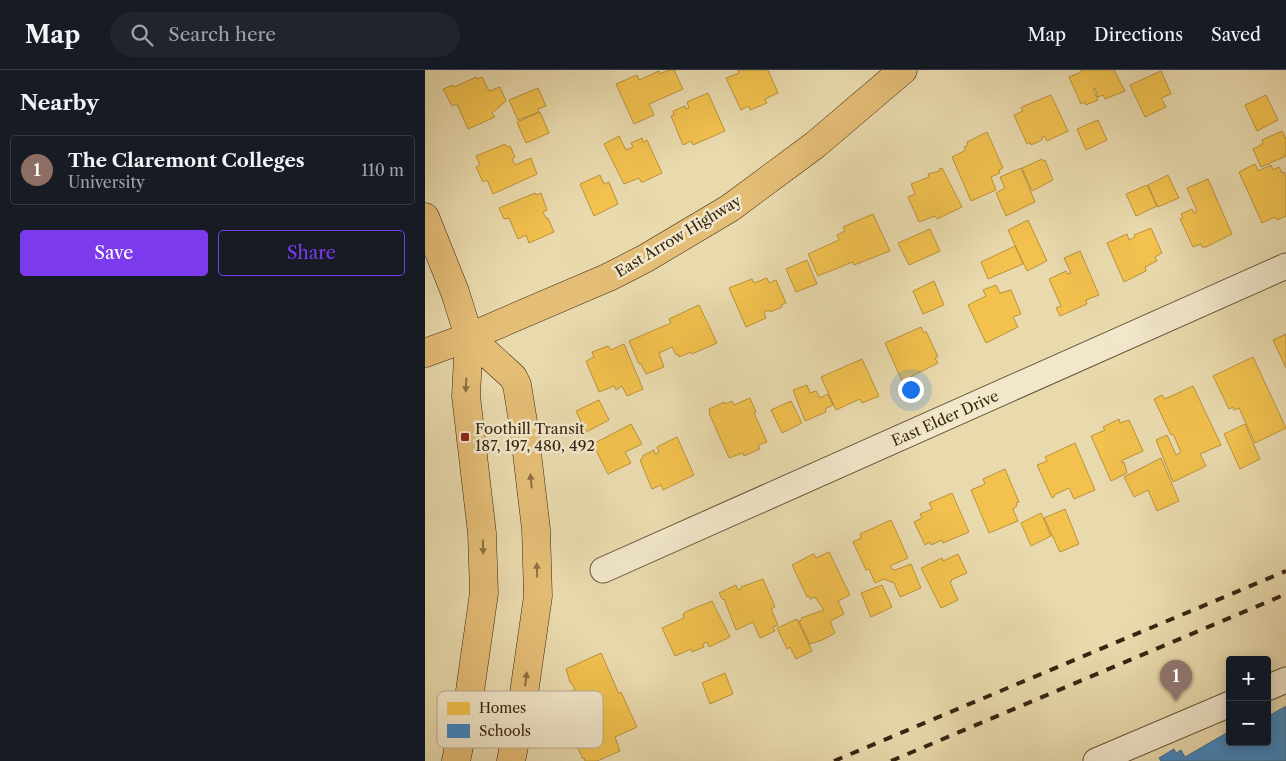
<!DOCTYPE html>
<html lang="en">
<head>
<meta charset="utf-8">
<style>
	:root { --surface:#171b24; --page:#20242c; --text:#f1f3f6; --muted:#9ea1a6; --line:#363941; --accent:#7c3aed }
	body { margin:0; font-family:"Libre Caslon Text",serif; background:var(--page); color:var(--text) }
	.controls { position:absolute; right:15px; bottom:15px; display:grid; overflow:hidden; border-radius:5px; box-shadow:0 2px 12px #0003 }
	.controls button { width:45px; height:45px; display:grid; place-items:center; padding:0; border:0; border-bottom:1px solid var(--line); background:var(--surface); color:var(--text); font:25px sans-serif }
	.you { position:absolute; left:485px; top:319px; width:18px; height:18px; margin:-12px; border:4px solid #fff; border-radius:50%; background:#1a73e8; box-shadow:0 0 0 8px #1a73e833 }
	.badge { display:grid; place-items:center; width:32px; height:32px; border-radius:50%; background:var(--accent); color:#fff; font-size:16px; font-weight:700 }
	.pin { position:absolute; translate:-50% -41px; filter:drop-shadow(0 1px 2px #0008) }
	.pin::after { content:''; position:absolute; top:26px; width:18px; height:15px; background:inherit; clip-path:polygon(0 0,100% 0,50% 100%) }
	.list { margin:0; padding:0; list-style:none }
	h2 { display:flex; justify-content:space-between; align-items:center; height:65px; margin:0; padding:0 20px; font-size:21px }
	h2 small { font-size:16px; font-weight:400; color:var(--muted) }
	.list li { display:grid; grid-template-columns:32px 1fr auto; gap:15px; align-items:center; box-sizing:border-box; height:70px; margin:0 10px 10px; padding:0 10px; border:1px solid var(--line); border-radius:5px }
	.list b { display:block; font-size:19px; white-space:nowrap }
	.list p { margin:0; font-size:16px; white-space:nowrap; color:var(--muted) }
	.list em { font-size:16px; font-style:normal; color:var(--muted) }
	.actions { display:flex; gap:10px; padding:15px 20px }
	.actions a { flex:1; padding:11px 0; border:1px solid var(--accent); border-radius:5px; text-align:center; font-size:18px; color:var(--accent) }
	.actions .main { background:var(--accent); color:#fff }
	.icon { flex:none; width:28px; height:28px; fill:none; stroke:currentColor; stroke-width:2; stroke-linecap:round; stroke-linejoin:round }
	.map { position:relative; flex:none; width:861px; height:691px; overflow:hidden }
	header { display:flex; align-items:center; gap:30px; box-sizing:border-box; height:70px; padding:0 25px; background:var(--surface); border-bottom:1px solid var(--line) }
	header strong { font-size:24px }
	nav { display:flex; gap:28px; margin-inline-start:auto; font-size:18px }
	.search { width:350px; height:45px; background:var(--page); display:flex; align-items:center; gap:12px; box-sizing:border-box; padding:0 18px; border-radius:28px; color:var(--muted); font-size:19px }
	main { display:flex }
	aside { flex:1; background:var(--surface) }
	.map>svg:first-child { display:block }
</style>
</head>
<body>
<header>
<strong>Map</strong>
<div class="search"><svg class="icon" aria-label="search" viewBox="0 0 24 24"><circle cx="10" cy="10" r="6"/><path d="M15 15l6 6"/></svg>Search here</div>
<nav><a>Map</a><a>Directions</a><a>Saved</a></nav>
</header>
<main>
<aside>
<h2>Nearby<small></small></h2>
<ul class="list">
<li><span class="badge" style="background:#8d6e63">1</span><div><b>The Claremont Colleges</b><p>University</p></div><em>110 m</em></li>
</ul>
<div class="actions"><a class="main">Save</a><a>Share</a></div>
</aside>
<div class="map">
<svg width="861" height="691" viewBox="0 0 861 691">
	<rect width="100%" height="100%" fill="#e9daad"/>
	<filter id="stains"><feTurbulence type="fractalNoise" baseFrequency=".004" numOctaves="4"/><feColorMatrix values="0 0 0 0 .2 0 0 0 0 .09 0 0 0 0 .02 0 0 0 .5 -.17"/></filter>
	<radialGradient id="worn" r=".72"><stop offset=".6" stop-color="#630" stop-opacity="0"/><stop offset="1" stop-color="#630" stop-opacity=".3"/></radialGradient>
	<path fill="#f2c14e" stroke="#ba923b" d="M 244,0 L 249,0 L 258,19 L 224,34 L 229,45 L 209,54 L 191,14 L 212,5 L 214,10 L 234,1 L 235,4 Z
		M 313,0 L 343,0 L 353,23 L 340,29 L 342,33 L 325,40 L 324,36 L 316,40 L 301,8 L 314,3 Z
		M 656,0 L 689,0 L 700,21 L 680,29 L 678,25 L 673,27 L 670,18 L 668,19 L 673,30 L 661,35 L 660,32 L 656,34 L 644,7 L 656,2 Z
		M 736,1 L 746,24 L 736,28 L 741,37 L 720,47 L 705,15 Z
		M 51,7 L 52,9 L 57,7 L 64,21 L 75,17 L 81,31 L 67,43 L 70,47 L 43,59 L 32,34 L 27,36 L 18,19 L 28,15 L 29,17 Z
		M 113,18 L 121,36 L 113,39 L 114,42 L 93,50 L 84,30 Z
		M 283,23 L 300,61 L 268,75 L 266,71 L 258,75 L 246,46 L 249,45 L 248,41 L 260,36 L 261,39 L 264,38 L 262,32 Z
		M 626,25 L 643,61 L 622,71 L 619,66 L 617,67 L 617,70 L 606,75 L 605,72 L 602,74 L 589,45 L 598,41 L 596,38 L 599,36 Z
		M 841,25 L 853,50 L 832,61 L 820,35 Z
		M 115,42 L 124,63 L 101,73 L 92,52 Z
		M 673,50 L 682,70 L 661,80 L 652,59 Z
		M 857,61 L 861,69 L 861,86 L 836,97 L 828,79 L 838,74 L 837,70 Z
		M 562,62 L 578,98 L 574,100 L 575,103 L 566,107 L 571,120 L 546,131 L 527,87 L 541,80 L 539,77 L 543,75 L 542,72 Z
		M 194,66 L 201,80 L 208,77 L 206,73 L 217,68 L 218,72 L 222,70 L 237,103 L 218,112 L 216,112 L 214,108 L 199,114 L 179,74 Z
		M 80,74 L 82,77 L 85,76 L 90,87 L 87,89 L 90,95 L 106,88 L 112,104 L 68,124 L 62,110 L 58,112 L 51,97 L 55,95 L 51,86 Z
		M 617,89 L 618,91 L 620,90 L 628,110 L 607,121 L 597,98 Z
		M 830,94 L 833,101 L 846,95 L 848,100 L 854,97 L 857,103 L 859,102 L 861,107 L 861,146 L 852,150 L 850,147 L 837,153 L 814,102 Z
		M 517,98 L 537,137 L 512,149 L 510,146 L 494,152 L 483,127 L 490,124 L 486,114 L 504,107 L 503,104 L 515,101 L 514,99 Z
		M 596,98 L 610,132 L 581,146 L 571,123 L 580,118 L 575,107 Z
		M 175,105 L 179,114 L 184,112 L 193,134 L 169,146 L 155,114 Z
		M 743,105 L 754,128 L 733,137 L 723,115 Z
		M 783,109 L 807,164 L 781,177 L 777,177 L 776,174 L 768,177 L 755,149 L 758,148 L 756,144 L 767,139 L 769,143 L 772,141 L 762,118 Z
		M 722,115 L 732,136 L 711,146 L 701,124 Z
		M 110,123 L 111,125 L 116,123 L 122,140 L 118,142 L 121,148 L 123,148 L 129,162 L 104,173 L 101,165 L 93,169 L 84,148 L 79,149 L 74,138 Z
		M 448,144 L 465,181 L 429,195 L 428,192 L 425,193 L 393,206 L 383,184 L 414,170 L 412,165 L 420,161 L 418,157 Z
		M 603,150 L 622,191 L 602,201 L 583,160 Z
		M 726,158 L 737,183 L 730,187 L 732,191 L 720,197 L 721,201 L 699,212 L 682,173 L 702,164 L 704,170 L 710,167 L 709,165 Z
		M 505,159 L 515,181 L 484,195 L 473,173 Z
		M 590,176 L 598,194 L 563,209 L 556,192 Z
		M 655,181 L 674,225 L 661,230 L 662,234 L 635,246 L 631,238 L 636,236 L 624,209 L 641,201 L 643,204 L 646,203 L 639,188 Z
		M 382,190 L 392,214 L 371,222 L 361,199 Z
		M 342,208 L 344,213 L 351,210 L 361,233 L 356,235 L 357,237 L 345,242 L 344,240 L 339,242 L 341,248 L 321,257 L 304,218 L 327,209 L 329,213 Z
		M 509,211 L 519,235 L 498,244 L 488,221 Z
		M 571,215 L 575,223 L 586,220 L 596,244 L 588,247 L 593,257 L 561,273 L 543,235 L 561,226 L 558,220 Z
		M 274,235 L 292,273 L 267,284 L 266,282 L 254,287 L 253,284 L 251,285 L 247,277 L 234,283 L 239,297 L 221,304 L 216,294 L 214,294 L 204,271 L 246,253 L 244,249 Z
		M 496,257 L 499,263 L 501,261 L 513,287 L 510,288 L 513,293 L 477,311 L 460,273 Z
		M 861,264 L 861,298 L 848,270 Z
		M 199,274 L 218,319 L 202,326 L 197,316 L 191,320 L 189,316 L 174,322 L 161,291 L 169,287 L 167,282 L 183,276 L 186,280 Z
		M 828,287 L 861,358 L 830,373 L 814,338 L 809,340 L 808,337 L 804,339 L 788,306 Z
		M 437,289 L 454,326 L 437,333 L 435,329 L 411,340 L 396,307 Z
		M 382,315 L 385,323 L 391,321 L 395,328 L 403,324 L 408,335 L 400,339 L 401,342 L 380,351 L 368,320 Z
		M 768,316 L 796,375 L 775,384 L 781,396 L 748,412 L 731,370 L 742,365 L 751,385 L 756,382 L 748,364 L 746,365 L 729,329 L 737,325 L 740,329 Z
		M 325,328 L 331,342 L 329,343 L 342,372 L 333,375 L 335,379 L 319,386 L 318,383 L 304,388 L 284,343 L 285,343 L 284,339 L 299,332 L 300,334 L 307,331 L 309,335 Z
		M 174,330 L 184,350 L 161,362 L 151,341 Z
		M 366,331 L 377,353 L 357,363 L 346,340 Z
		M 694,349 L 695,353 L 704,350 L 718,381 L 696,391 L 697,393 L 699,392 L 702,403 L 686,411 L 666,366 L 680,360 L 678,357 Z
		M 206,354 L 217,374 L 200,382 L 206,393 L 183,404 L 168,374 Z
		M 820,354 L 835,389 L 815,399 L 799,364 Z
		M 252,367 L 269,405 L 238,420 L 236,415 L 227,419 L 215,390 L 218,388 L 217,386 L 229,380 L 230,384 L 234,382 L 232,377 Z
		M 650,373 L 670,420 L 649,429 L 644,418 L 629,425 L 630,426 L 627,428 L 612,395 L 622,391 L 620,387 Z
		M 736,388 L 754,431 L 732,441 L 723,420 L 709,427 L 699,407 Z
		M 580,399 L 594,432 L 591,433 L 592,436 L 588,439 L 593,451 L 564,463 L 546,420 L 560,414 L 558,409 Z
		M 527,423 L 544,462 L 518,473 L 517,470 L 506,475 L 505,472 L 500,475 L 489,452 L 497,448 L 495,444 L 507,439 L 504,433 Z
		M 640,439 L 654,474 L 635,482 L 619,448 Z
		M 616,443 L 626,466 L 606,476 L 596,453 Z
		M 466,450 L 483,488 L 465,496 L 467,499 L 470,500 L 486,494 L 496,518 L 475,527 L 469,513 L 459,509 L 450,513 L 444,499 L 441,500 L 428,472 L 436,468 L 435,464 Z
		M 404,482 L 425,525 L 413,531 L 419,544 L 405,551 L 410,563 L 397,570 L 385,574 L 374,551 L 377,550 L 376,548 L 399,540 L 390,527 L 385,529 L 384,526 L 382,527 L 367,495 L 386,485 L 389,484 L 391,488 Z
		M 533,484 L 542,503 L 526,510 L 527,511 L 525,512 L 533,530 L 516,538 L 496,498 L 517,488 L 518,491 Z
		M 338,509 L 350,537 L 346,539 L 353,555 L 348,557 L 350,561 L 335,568 L 328,552 L 311,560 L 299,529 L 298,530 L 294,523 L 311,515 L 313,520 L 316,519 L 316,517 Z
		M 457,515 L 467,537 L 446,547 L 436,523 Z
		M 287,531 L 305,567 L 284,577 L 282,572 L 278,574 L 279,577 L 267,582 L 266,579 L 250,586 L 237,558 L 259,548 L 258,544 L 260,543 L 260,542 Z
		M 372,549 L 387,581 L 371,589 L 365,577 L 362,579 L 352,558 Z
		M 176,583 L 194,624 L 196,622 L 212,657 L 190,667 L 195,681 L 172,691 L 160,691 L 159,688 L 158,689 L 146,663 L 160,657 L 145,623 L 150,619 L 146,612 L 145,612 L 141,599 Z
		M 300,603 L 308,624 L 285,634 L 277,613 Z"/>
	<path fill="#3f88c5" stroke="#3d6a8f" d="M 861,636 L 861,691 L 736,691 L 734,688 L 749,679 L 751,683 L 756,680 L 760,687 L 805,661 L 805,672 L 842,672 L 842,647 Z"/>
	<g fill="none" stroke-linecap="round" stroke-linejoin="round">
		<g stroke="#645237" stroke-width="27">
			<path id="minor" d="M 178,500 L 861,196
				M 842,618 L 861,610
				M 671,691 L 805,634"/>
		</g>
		<g stroke="#372410" stroke-width="29">
			<path id="major" d="M 0,147 L 30,222 L 44,267 L 41,326 L 57,463 L 59,523 L 44,628 L 31,691
				M 44,267 L 88,307 L 92,315 L 99,358 L 111,459 L 113,526 L 97,637 L 86,691
				M 0,283 L 44,267 L 184,207 L 221,188 L 305,138 L 390,75 L 478,0"/>
		</g>
		<use href="#minor" stroke="#f1e7ca" stroke-width="25"/>
		<use href="#major" stroke="#e4bd76" stroke-width="28"/>
		<path stroke="#372410" stroke-width="4" stroke-dasharray="9 9" stroke-linecap="butt" d="M 409,691 L 861,501
			M 466,691 L 861,524"/>
	</g>
	<defs><path id="oneway-solid" d="M-6-.8H1V-3.2L6.5 0L1 3.2V.8H-6Z" transform="scale(1.25)"/></defs>
	<g fill="#8e7043">
		<use href="#oneway-solid" transform="translate(41 315) rotate(93)"/>
		<use href="#oneway-solid" transform="translate(106 411) rotate(-96)"/>
		<use href="#oneway-solid" transform="translate(58 477) rotate(89)"/>
		<use href="#oneway-solid" transform="translate(112 500) rotate(-91)"/>
		<use href="#oneway-solid" transform="translate(101 609) rotate(-82)"/>
	</g>
	<rect fill="#8f2418" stroke="#f1e7ca" stroke-width="2" x="35" y="362" width="10" height="10" rx="2.5"/>
	<g text-anchor="middle" dominant-baseline="central" stroke-width="5" stroke-linejoin="round" paint-order="stroke">
		<g font-size="15" fill="#372410" stroke="#f1e7ca">
			<text transform="translate(253 166) rotate(-31)">East Arrow Highway</text>
			<text transform="translate(520 348) rotate(-24)">East Elder Drive</text>
		</g>
		<g font-size="15" fill="#372410" stroke="#f1e7ca" text-anchor="start">
			<text x="50" y="358">Foothill Transit<tspan x="50" dy="17">187, 197, 480, 492</tspan></text>
		</g>
	</g>
	<rect x="12" y="621" width="166" height="57" rx="8" fill="#f1e7ca" stroke="#b9ac92" stroke-width="1"/>
	<rect x="22" y="632" width="23" height="13" fill="#f2c14e"/>
	<rect x="22" y="654" width="23" height="14" fill="#3f88c5"/>
	<g font-size="14" fill="#372410">
		<text x="54" y="643">Homes</text>
		<text x="54" y="666">Schools</text>
	</g>
	<rect width="100%" height="100%" filter="url(#stains)"/>
	<rect width="100%" height="100%" fill="url(#worn)"/>
</svg>
<div class="controls">
<button>+</button>
<button>−</button>
</div>
<div class="you"></div>
<div class="pin badge" style="left:751px;top:631px;background:#8d6e63">1</div>
</div>
</main>
</body>
</html>
